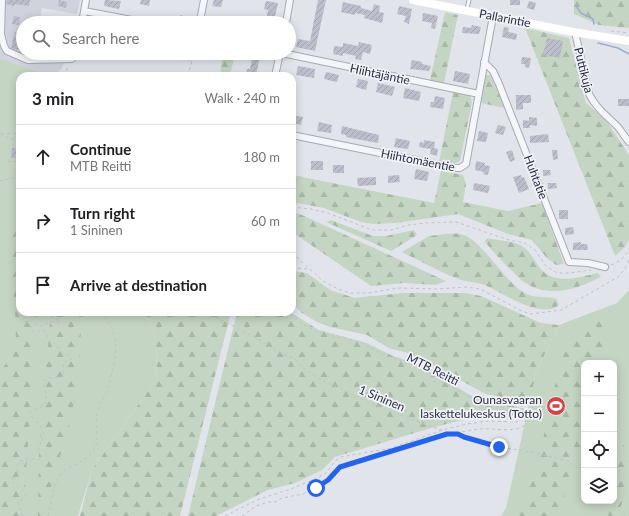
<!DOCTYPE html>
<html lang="en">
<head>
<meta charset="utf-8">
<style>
	:root { --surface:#fff; --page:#f2f2f2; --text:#202124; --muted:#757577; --line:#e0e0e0 }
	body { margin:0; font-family:Lato,sans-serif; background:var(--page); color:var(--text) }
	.controls { position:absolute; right:12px; bottom:12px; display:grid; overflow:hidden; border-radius:8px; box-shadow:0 2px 10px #0003 }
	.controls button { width:36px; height:36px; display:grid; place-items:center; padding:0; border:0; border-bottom:1px solid var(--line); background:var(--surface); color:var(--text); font:20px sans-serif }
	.stop { position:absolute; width:12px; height:12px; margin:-9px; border:3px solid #2563eb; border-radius:50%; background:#fff }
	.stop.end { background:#2563eb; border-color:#fff; box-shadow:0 1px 4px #0008 }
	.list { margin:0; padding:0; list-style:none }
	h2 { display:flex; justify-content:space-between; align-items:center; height:52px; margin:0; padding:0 16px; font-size:17px }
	h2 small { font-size:13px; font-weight:400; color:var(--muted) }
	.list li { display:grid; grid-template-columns:26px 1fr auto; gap:12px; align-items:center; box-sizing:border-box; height:64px; padding:0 16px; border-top:1px solid var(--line) }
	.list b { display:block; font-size:15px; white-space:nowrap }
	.list p { margin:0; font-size:13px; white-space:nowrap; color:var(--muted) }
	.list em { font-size:13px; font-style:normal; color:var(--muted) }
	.icon { flex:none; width:22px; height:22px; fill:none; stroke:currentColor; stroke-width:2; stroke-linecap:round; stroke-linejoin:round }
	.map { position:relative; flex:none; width:629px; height:516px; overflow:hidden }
	.search { position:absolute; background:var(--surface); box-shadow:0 2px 10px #0003; left:16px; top:16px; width:280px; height:44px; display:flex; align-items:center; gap:10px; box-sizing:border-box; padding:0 14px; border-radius:22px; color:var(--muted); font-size:15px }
	.panel { position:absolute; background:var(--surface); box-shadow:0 2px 10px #0003; left:16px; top:72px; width:280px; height:244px; border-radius:12px }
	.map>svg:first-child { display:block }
</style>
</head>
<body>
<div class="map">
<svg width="629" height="516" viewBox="0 0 629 516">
	<defs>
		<pattern id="forest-firs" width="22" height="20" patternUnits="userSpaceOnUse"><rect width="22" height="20" fill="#c5d5c3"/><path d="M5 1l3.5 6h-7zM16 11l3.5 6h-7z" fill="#a9b7a9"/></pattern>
		<pattern id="building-hatch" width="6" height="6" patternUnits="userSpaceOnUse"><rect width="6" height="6" fill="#bcbfcb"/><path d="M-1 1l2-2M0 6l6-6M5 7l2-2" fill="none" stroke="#a2a4b0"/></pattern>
	</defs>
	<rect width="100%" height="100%" fill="#e2e4eb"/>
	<path fill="#d0d3dd" d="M 0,0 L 80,0 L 77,14 L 42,8 L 39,23 L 23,23 L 23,53 L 68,53 L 62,68 L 55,76 L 50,76 L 0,58 Z"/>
	<path fill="#c5d5c3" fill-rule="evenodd" d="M 0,58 L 50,76 L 20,76 L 20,312 L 145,312 L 156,343 L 157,378 L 92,470 L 78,516 L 0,516 Z
		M 629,290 L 629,516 L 501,516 L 506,508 L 536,372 L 559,325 L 617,303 ZM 584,363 L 614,363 L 614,501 L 584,501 Z"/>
	<path fill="url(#forest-firs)" d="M 574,0 L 629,0 L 629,28 L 599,25 L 574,14 Z
		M 445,12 L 458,15 L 444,83 L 430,80 Z
		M 88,16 L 116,23 L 88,23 Z
		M 525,28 L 569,38 L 586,103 L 606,120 L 629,155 L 629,240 L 625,247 L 615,256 Z
		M 200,53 L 235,53 L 230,76 L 220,76 L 222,58 Z
		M 486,75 L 490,75 L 505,108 L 481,103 Z
		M 453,92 L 470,96 L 472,102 L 460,161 L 454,164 L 439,162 Z
		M 441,171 L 463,175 L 466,184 L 463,202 L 508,211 L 542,203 L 564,264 L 556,265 L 547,258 L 532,240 L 508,234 L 458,214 L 396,223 L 374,224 L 361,222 L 324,208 L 292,202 L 292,175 L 434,203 Z
		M 292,212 L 302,215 L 446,281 L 436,285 L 405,283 L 371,286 L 292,232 Z
		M 20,215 L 20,312 L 37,312 L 23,516 L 0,516 L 0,371 L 10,359 L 16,342 L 15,307 L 12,272 L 13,250 L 12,228 L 15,219 Z
		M 331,220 L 373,236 L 386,236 L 414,230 L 417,235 L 391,251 L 326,222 Z
		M 445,234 C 450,234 456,233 460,234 C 483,238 505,286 529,295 C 537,298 548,296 556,299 L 559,305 C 541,320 503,293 485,285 C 476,282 466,282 458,279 C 439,271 420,261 402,252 L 429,236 Z
		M 487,238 C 496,240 513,241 520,245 C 530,250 534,260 540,268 C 554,286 580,277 598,273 L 601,277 C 577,289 549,299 524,282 C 519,279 515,273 510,269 C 501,260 493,252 485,242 Z
		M 292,271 L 307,273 L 330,290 L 355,298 L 403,293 L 465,293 L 481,296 L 541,323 L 559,325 L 536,372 L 530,401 L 505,398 L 486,394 L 411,354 L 389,348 L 367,335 L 330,327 L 317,322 L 302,313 L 292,304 Z
		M 51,312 L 82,312 L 78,383 L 68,430 L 42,516 L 38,516 L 39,451 Z
		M 145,312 L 231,312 L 180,516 L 80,516 L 92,470 L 157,378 L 156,343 Z
		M 237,312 L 290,312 L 319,330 L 367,343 L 393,356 L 417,364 L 472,396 L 493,404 L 514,406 L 528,410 L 527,416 L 499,415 L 474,417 L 431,428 L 335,457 L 322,470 L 295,483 L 268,490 L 216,516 L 188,516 Z
		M 602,319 L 605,322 L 607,328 L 599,363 L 584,363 L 584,433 L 581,445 L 557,516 L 519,516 L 536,470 L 561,360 L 571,340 L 580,330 L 595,320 Z
		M 629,427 L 629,478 L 618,516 L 608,516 L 611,501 L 614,501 C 614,475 621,451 629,427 Z"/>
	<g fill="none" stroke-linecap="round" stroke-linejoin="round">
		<path stroke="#9cadcc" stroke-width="1.5" d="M 576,6 L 581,13 L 593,19 L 594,24
			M 598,43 L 618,48 L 629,54"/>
	</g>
	<path fill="url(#building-hatch)" d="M 7,0 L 30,0 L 29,6 L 15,4 L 14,6 L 6,4 Z
		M 59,0 L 67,2 L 66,8 L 58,6 Z
		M 105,0 L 121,1 L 119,9 L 104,6 Z
		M 141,0 L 150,0 L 149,6 L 140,4 Z
		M 214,0 L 223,0 L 221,7 L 212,6 Z
		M 318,0 L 326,0 L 315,51 L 296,47 L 298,39 L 310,41 Z
		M 510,0 L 520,0 L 520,5 L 510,5 Z
		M 266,1 L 278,3 L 274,21 L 266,20 L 268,10 L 264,9 Z
		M 529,1 L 536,3 L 534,10 L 527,8 Z
		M 343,2 L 361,6 L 361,8 L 372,11 L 374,4 L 380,6 L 379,12 L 384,13 L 382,23 L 364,18 L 365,15 L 355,13 L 355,15 L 341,12 Z
		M 399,6 L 412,9 L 409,24 L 404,22 L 406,16 L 397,14 Z
		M 423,13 L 438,16 L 435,29 L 431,28 L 432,23 L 422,21 Z
		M 180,15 L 190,18 L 189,23 L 178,23 Z
		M 14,16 L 20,17 L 19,25 L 12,24 Z
		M 213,18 L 229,21 L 229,23 L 212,23 Z
		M 472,25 L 481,27 L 479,34 L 462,33 L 463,27 L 471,28 Z
		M 504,27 L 509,28 L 508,32 L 517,34 L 516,40 L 502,37 Z
		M 15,32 L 23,34 L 23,51 L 11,48 Z
		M 547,38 L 563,41 L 560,58 L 543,55 Z
		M 359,42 L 372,45 L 370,54 L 363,52 L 361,60 L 355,59 L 356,56 L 343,53 L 343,56 L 333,54 L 334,46 L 343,47 L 343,43 L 358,46 Z
		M 27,53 L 41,53 L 41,55 L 27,55 Z
		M 253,54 L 260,55 L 256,76 L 246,76 L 247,69 L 250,69 Z
		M 522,57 L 531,58 L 529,68 L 525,67 L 525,64 L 521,64 Z
		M 412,60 L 422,62 L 422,64 L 431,66 L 429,71 L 410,69 Z
		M 298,66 L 315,69 L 314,78 L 296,75 Z
		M 455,71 L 470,74 L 468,84 L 453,81 Z
		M 326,72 L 339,75 L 337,82 L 324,79 Z
		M 358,79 L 368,81 L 366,90 L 356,87 Z
		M 378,83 L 395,87 L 392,96 L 376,92 Z
		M 405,88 L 421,92 L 419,101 L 403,98 Z
		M 516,95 L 531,95 L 531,103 L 523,103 L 523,109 L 516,110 Z
		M 435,96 L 445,98 L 443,109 L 430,107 L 431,102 L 434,102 Z
		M 618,99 L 629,99 L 629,106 L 618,106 Z
		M 292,115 L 303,117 L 301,125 L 292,123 Z
		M 529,117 L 537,118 L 537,126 L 530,125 L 530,128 L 523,128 L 523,120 L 529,121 Z
		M 319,122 L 332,125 L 331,133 L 317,131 Z
		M 498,125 L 506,127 L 503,135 L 495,133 Z
		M 342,126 L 379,135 L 378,143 L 346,137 L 346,135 L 341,134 Z
		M 479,131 L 488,133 L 486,142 L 477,141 Z
		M 548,134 L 549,142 L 530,143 L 530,136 Z
		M 396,138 L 410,141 L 408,149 L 394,147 Z
		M 424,140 L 435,142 L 434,148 L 438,149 L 437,156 L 430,154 L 431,149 L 419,147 L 420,142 L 424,143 Z
		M 12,148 L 20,149 L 20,158 L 11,158 Z
		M 512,150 L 515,160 L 510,162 L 506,152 Z
		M 552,150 L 557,150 L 558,159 L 553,160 Z
		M 311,161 L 323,161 L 323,170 L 311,170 Z
		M 476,161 L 485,163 L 484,165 L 490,166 L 488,175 L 483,174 L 484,172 L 475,170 Z
		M 333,165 L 344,165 L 344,173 L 333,173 Z
		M 416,169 L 429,172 L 427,181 L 414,179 Z
		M 543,170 L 550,170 L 551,175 L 543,176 Z
		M 399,175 L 400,182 L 388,183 L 388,176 Z
		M 521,175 L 522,178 L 524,177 L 529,189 L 519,193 L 513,177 Z
		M 376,177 L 376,185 L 358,186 L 357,178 Z
		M 474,183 L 490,186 L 488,193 L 473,190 Z
		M 548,183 L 556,183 L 557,188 L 548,189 Z
		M 559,210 L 568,210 L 568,219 L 559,219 Z
		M 573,227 L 574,234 L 565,235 L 565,228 Z
		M 581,242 L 581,244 L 587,244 L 588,250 L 573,250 L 573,243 Z"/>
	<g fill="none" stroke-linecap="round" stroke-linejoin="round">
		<g stroke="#a7aab5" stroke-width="5">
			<path id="lane" d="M 467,9 L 469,0"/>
		</g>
		<g stroke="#a7aab5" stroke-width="8">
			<path id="street" d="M 2,0 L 1,34 L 4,46 L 7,51 L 28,60 L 72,59 L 74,53
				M 84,11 L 132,20
				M 200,21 L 204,0
				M 82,23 L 86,0
				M 286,23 L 290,0
				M 575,32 L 589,94 C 596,108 607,116 618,127 C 622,132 625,137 629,142
				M 282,53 L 479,94
				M 484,62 L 493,71 L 499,84 L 569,262 L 588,263 L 605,267
				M 275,76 L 280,53
				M 292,135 L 454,168 L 460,168 L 466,164 L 493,16"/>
		</g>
		<path stroke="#c0c2ca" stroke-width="1" stroke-dasharray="3 3" stroke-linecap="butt" d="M 611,31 L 629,33
			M 64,76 L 69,65
			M 188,76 L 194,53
			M 0,134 L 20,142
			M 1,134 L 20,133
			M 8,161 L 20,162
			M 0,181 L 20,176
			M 292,207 L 311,209 L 328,213 L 372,230 L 391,230 L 409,225 L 425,223 L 456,222 L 509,240 L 525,243 L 535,250 L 546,266 L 557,273 L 570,273 L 591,270
			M 292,253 L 323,281 L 338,289 L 350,293 L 368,293 L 399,288 L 437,289 L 466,287 L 480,289 L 522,311 L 531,314 L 561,310 L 618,277 L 624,270 L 629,259
			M 611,265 C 619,262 625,257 629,250
			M 292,268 L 309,269
			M 20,281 L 18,285 L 20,288
			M 20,292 L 19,292 L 18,295 L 20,297
			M 214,312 L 214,316 L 260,340 L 278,352 L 295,359 L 302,367 L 323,381 L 381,408 L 449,433
			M 456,433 L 464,437 L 499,447 L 531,452 L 568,461 L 584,472
			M 610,501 L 625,516
			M 23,516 L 19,507 L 18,502 L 25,497 L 26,494 L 12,481 L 12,478 L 18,477 L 17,468 L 18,462 L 25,459 L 40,459 L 42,457 C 41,455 40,453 39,451 C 37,444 47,438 42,429 C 39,423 33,419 30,413 C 34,408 40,409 44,405 C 50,400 42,388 44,380 L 48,378 L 61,377 L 64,374 L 63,363 L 71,359 L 70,356 L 62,353 L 55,343 L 50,343 L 45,331 L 31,331 L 30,329 L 31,326 L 34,324 C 40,327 44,326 49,322 L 60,322 L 60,321 L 49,316 L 46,312
			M 48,516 C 52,503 52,483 62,473 C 72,464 86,462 94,450 C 100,440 94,426 97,414 C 99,405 104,398 108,389 C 110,383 111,375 113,368 C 118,345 117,331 101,312
			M 225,516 L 259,499 L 288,490 L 318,478 L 326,473 L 336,460 L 341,457 L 392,448 L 442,430 L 467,424 L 488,421 L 517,422 C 522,418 524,412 522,406
			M 242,516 L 256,506 L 268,502 L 275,502 L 282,498 L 303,494 L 328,480 L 340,467 L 360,462 C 399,448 438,435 479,429 C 490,427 525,436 526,420 C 526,409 516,413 509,411 C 506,410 504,408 501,407 C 496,406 492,408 486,406 L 412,365 L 380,353 L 360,342 L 320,333 L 304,325 L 289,312"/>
		<use href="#lane" stroke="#f5f6f9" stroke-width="3"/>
		<use href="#street" stroke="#f5f6f9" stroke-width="6"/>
		<path stroke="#fff" stroke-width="8" d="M 413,0 L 568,31 L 629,41"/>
	</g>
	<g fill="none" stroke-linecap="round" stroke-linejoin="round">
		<path stroke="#2563eb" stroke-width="5" d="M 316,488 L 328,480 L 340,467 L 447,434 L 458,434 L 464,437 L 499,447"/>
	</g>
	<defs>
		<g id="stadium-disc" transform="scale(1)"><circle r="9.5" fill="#d34446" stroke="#f2f3f8"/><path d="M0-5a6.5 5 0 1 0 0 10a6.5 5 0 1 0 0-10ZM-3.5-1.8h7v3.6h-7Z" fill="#fff"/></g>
	</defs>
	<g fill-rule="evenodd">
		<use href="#stadium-disc" x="556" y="406"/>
	</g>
	<g text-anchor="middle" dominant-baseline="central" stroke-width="3.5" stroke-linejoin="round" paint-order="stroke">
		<g font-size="12" fill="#292f43" stroke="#f2f3f8">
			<text transform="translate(505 18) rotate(11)">Pallarintie</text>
			<text transform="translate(584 70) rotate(76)">Puttikuja</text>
			<text transform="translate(380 74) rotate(12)">Hiihtäjäntie</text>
			<text transform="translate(418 160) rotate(11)">Hiihtomäentie</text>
			<text transform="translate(536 177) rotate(69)">Huhtatie</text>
			<text transform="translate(433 369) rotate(27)">MTB Reitti</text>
			<text transform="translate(382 398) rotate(23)">1 Sininen</text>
		</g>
		<g font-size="12" fill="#292f43" stroke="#f2f3f8" text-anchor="end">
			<text x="542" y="399">Ounasvaaran<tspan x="542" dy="14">laskettelukeskus (Totto)</tspan></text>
		</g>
	</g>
</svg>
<div class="controls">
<button>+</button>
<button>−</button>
<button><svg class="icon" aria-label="locate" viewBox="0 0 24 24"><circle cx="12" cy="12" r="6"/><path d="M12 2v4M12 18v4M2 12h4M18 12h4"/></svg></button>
<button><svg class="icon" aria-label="layers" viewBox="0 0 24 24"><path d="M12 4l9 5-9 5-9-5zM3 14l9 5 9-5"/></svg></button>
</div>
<div class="stop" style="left:316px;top:488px"></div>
<div class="stop end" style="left:499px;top:447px"></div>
<div class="search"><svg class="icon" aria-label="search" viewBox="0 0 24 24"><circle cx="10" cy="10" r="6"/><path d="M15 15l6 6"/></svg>Search here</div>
<section class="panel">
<h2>3 min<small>Walk · 240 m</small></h2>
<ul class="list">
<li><svg class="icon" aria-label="ahead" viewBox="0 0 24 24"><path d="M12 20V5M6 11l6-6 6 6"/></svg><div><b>Continue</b><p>MTB Reitti</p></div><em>180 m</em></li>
<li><svg class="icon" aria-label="right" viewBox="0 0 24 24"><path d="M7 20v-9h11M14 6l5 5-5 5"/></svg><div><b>Turn right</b><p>1 Sininen</p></div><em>60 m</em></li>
<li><svg class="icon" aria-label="arrive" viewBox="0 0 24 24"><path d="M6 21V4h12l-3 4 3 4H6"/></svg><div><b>Arrive at destination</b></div></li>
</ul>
</section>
</div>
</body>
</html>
